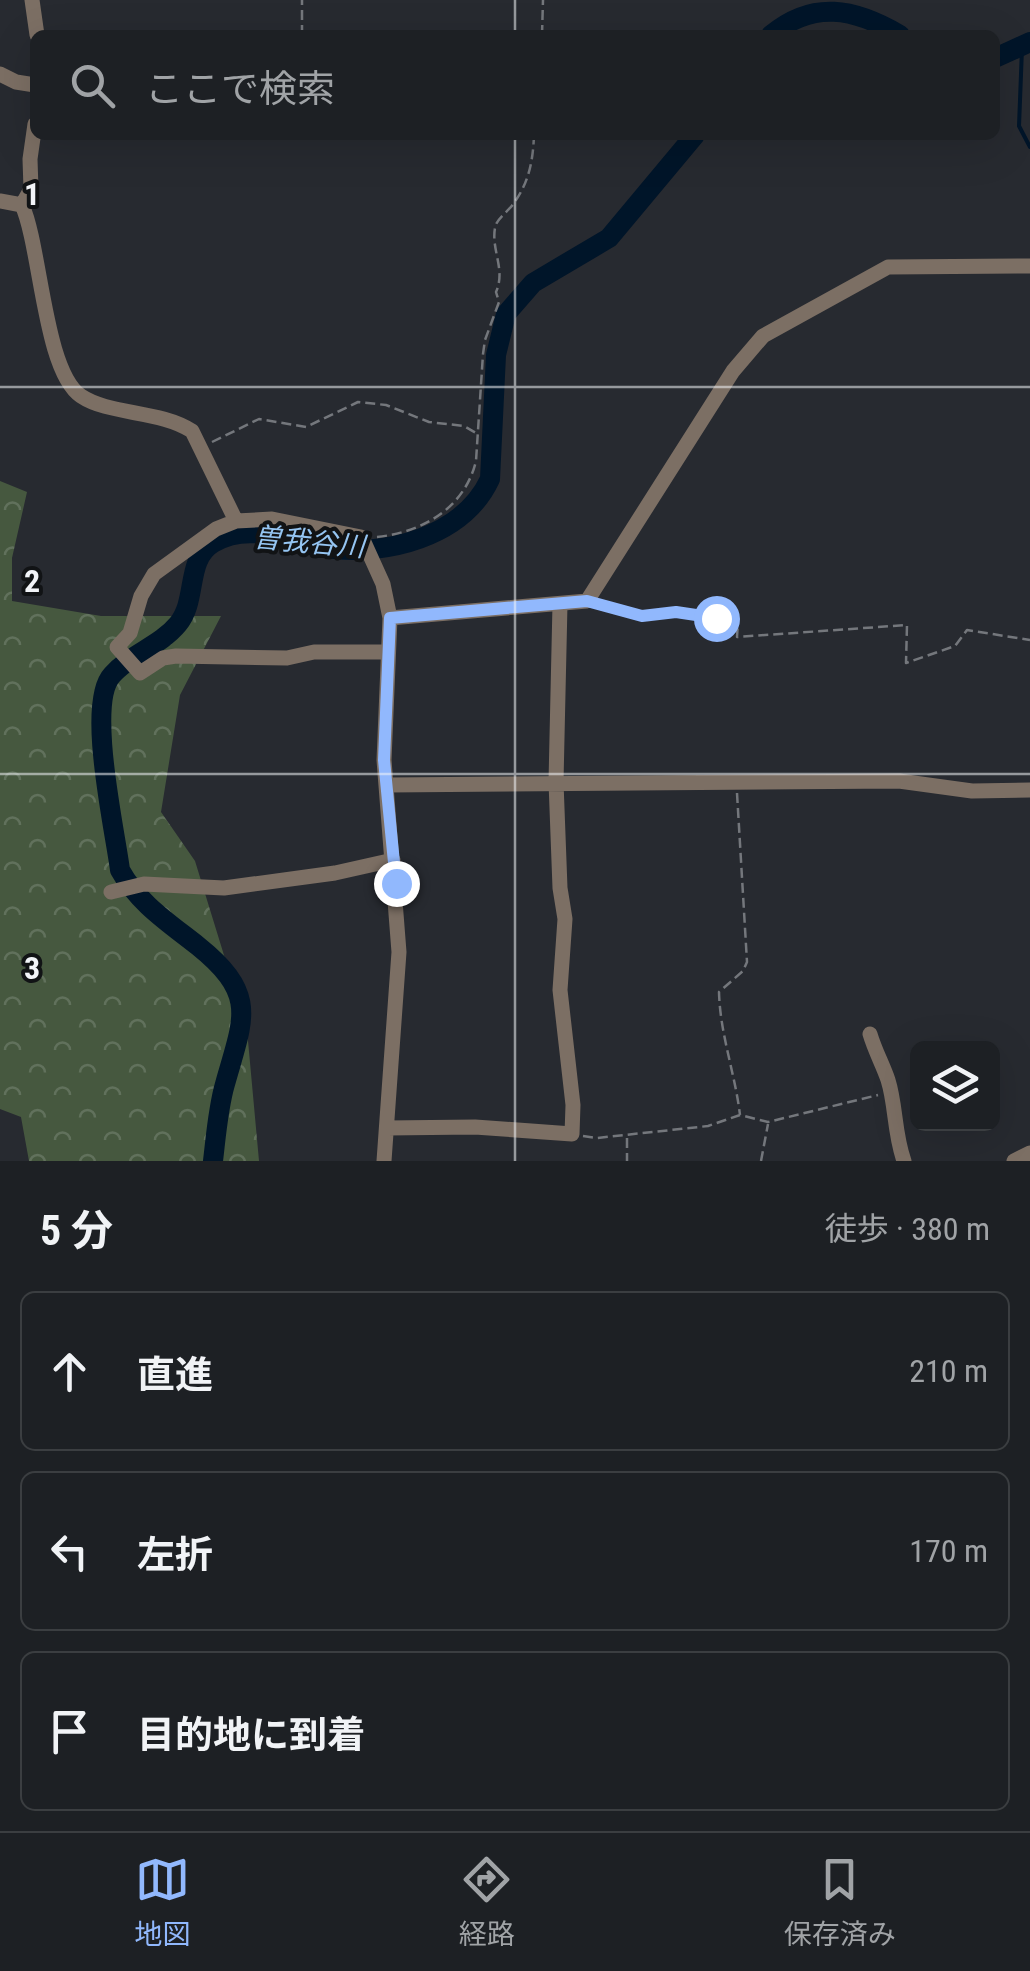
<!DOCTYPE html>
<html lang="ja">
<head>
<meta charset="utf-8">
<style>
	:root { --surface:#1d2024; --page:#2a2d31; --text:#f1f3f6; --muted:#a0a3a6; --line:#3b3e41; --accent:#91b8fd }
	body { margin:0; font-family:"Roboto Condensed","Noto Sans JP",sans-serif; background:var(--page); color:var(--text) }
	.controls { position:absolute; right:30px; bottom:30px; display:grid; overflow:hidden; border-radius:15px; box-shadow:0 10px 40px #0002 }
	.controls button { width:90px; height:90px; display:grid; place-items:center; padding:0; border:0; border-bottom:2px solid var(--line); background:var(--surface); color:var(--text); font:50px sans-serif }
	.stop { position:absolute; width:30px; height:30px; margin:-22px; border:8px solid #91b8fd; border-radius:50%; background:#fff }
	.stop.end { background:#91b8fd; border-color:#fff; box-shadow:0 2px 10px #0008 }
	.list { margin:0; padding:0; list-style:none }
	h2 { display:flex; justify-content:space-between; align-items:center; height:130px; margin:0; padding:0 40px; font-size:42px }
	h2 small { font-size:32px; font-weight:400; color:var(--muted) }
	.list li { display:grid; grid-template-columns:65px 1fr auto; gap:30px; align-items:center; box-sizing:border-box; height:160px; margin:0 20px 20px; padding:0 20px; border:2px solid var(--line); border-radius:15px }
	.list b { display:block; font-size:38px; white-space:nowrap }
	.list em { font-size:32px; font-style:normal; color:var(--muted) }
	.icon { flex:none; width:55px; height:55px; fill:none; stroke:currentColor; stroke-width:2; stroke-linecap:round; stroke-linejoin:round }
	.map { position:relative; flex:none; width:1030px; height:1161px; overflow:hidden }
	.search { position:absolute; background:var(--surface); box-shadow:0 10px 40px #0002; left:30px; right:30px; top:30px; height:110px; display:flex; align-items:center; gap:25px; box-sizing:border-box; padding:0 35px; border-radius:15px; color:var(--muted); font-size:38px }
	.sheet { height:670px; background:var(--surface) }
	nav { display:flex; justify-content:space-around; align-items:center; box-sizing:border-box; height:140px; border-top:2px solid var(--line); background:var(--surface); font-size:28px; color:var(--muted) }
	nav a { display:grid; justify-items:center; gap:5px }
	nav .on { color:var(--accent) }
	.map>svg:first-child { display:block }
</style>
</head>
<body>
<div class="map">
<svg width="1030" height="1161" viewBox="0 0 1030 1161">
	<defs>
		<pattern id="forest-crowns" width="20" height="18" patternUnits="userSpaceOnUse" patternTransform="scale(2.5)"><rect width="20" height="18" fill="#46583f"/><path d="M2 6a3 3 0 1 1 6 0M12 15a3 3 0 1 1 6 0" fill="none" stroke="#61715c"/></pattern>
	</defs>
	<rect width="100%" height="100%" fill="#272a30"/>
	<path fill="url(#forest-crowns)" d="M 0,481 L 27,492 L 12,558 L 12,601 L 101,616 L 221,616 L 180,695 L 161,812 L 195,861 L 247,1030 L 259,1161 L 29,1161 L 21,1117 L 0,1109 Z"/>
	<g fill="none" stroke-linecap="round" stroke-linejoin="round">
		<path stroke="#001529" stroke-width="4" d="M 1022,48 L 1019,126 L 1030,147"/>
		<path stroke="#001529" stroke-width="20" d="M 771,35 C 813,0 854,8 900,35
			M 995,58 L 1030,42
			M 213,1161 C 216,1136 218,1108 225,1084 C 243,1019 259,995 198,946 C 169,923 138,903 120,870 C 115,830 86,703 112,675 C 130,654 160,646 178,624 C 198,600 185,560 213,543 C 250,521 288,542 325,548 C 385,557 463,537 490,479 L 496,355 L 506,314 L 533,283 L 609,238 L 695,135"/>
		<path stroke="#74777c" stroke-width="2.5" stroke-dasharray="10 5" stroke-linecap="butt" d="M 302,35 L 302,0
			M 542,35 L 543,0
			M 212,442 L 259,419 L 306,427 L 358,402 L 386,405 L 429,422 L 464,426 L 476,433
			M 377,537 C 424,532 465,507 476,461 L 483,354 L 485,340 L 499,302 L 496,292 C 506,270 491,250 495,228 C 496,219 508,212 514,203 C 529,182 533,161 534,135
			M 598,605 L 611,606 L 641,616 L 688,612 L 738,621 L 737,637 L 907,625 L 906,663 L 955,646 L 967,630 L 1030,640
			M 737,793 L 747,962 L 743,971 L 719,992 C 720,1034 735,1073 740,1115
			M 583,1136 L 597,1138 L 708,1126 L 740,1115 L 768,1122 L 878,1095
			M 627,1138 L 627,1161
			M 761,1161 L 768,1124"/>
		<path stroke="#7c6f64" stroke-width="15" d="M 32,0 L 37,35
			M 0,74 L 16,82 L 35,85
			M 0,201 L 22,205
			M 22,205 C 41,247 44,371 81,396 C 109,415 160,410 192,431 L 236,521
			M 22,205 L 31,189 L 30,159 L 35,124
			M 390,618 L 587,601 L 733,371 L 763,336 L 888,267 L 1030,266
			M 387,785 L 899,781 L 972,791 L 1030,790
			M 111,892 L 144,884 L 224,888 L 335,873 L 393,860
			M 870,1034 C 875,1051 883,1065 888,1080 C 896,1105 894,1133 904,1161
			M 387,1128 L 475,1127 L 572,1134 L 573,1105 L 560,990 L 565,919 L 560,888 L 556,782 L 560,604
			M 384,1161 L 399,952 L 384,760 L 390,618 L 383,584 L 364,542 L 361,537 L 272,519 L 236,521 L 216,529 L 154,574 L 141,596 L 130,633 L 117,647 L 140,673 L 163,658 L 176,656 L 287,658 L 314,652 L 388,652
			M 1014,1161 L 1030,1153"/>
	</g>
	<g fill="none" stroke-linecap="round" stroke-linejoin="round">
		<path stroke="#91b8fd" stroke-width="12" d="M 396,883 L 384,760 L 390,618 L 587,601 L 642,616 L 676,612 L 716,618"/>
	</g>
	<path fill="none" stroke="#f2f4f8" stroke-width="2.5" stroke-opacity="0.55" d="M 515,0 L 515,35M 515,135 L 515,1161M 0,387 L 1030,387M 0,774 L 1030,774"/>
	<g text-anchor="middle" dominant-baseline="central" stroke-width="8" stroke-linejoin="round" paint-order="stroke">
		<g font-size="28" font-style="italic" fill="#95c5f2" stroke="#111315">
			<text transform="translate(309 542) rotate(5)">曽我谷川</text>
		</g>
	</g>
	<g font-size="32" text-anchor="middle" font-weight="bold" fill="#f2f4f8" stroke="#111315" stroke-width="8" stroke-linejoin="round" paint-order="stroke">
		<text x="32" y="205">1</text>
		<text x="32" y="592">2</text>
		<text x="32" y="979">3</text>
	</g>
</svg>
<div class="controls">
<button><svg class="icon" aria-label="layers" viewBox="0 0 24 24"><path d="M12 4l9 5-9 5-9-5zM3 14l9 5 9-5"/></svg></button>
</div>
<div class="stop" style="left:716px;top:618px"></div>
<div class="stop end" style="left:396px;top:883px"></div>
<div class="search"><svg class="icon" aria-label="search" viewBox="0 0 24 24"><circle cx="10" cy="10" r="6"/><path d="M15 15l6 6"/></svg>ここで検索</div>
</div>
<section class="sheet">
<h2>5 分<small>徒歩 · 380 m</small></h2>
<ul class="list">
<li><svg class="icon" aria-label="ahead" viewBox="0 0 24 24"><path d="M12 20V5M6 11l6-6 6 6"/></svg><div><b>直進</b></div><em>210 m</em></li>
<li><svg class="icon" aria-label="left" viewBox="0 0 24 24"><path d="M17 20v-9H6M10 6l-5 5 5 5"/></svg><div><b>左折</b></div><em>170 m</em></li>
<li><svg class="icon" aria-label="arrive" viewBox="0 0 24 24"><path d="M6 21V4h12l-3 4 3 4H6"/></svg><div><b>目的地に到着</b></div></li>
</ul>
</section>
<nav>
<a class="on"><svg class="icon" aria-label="map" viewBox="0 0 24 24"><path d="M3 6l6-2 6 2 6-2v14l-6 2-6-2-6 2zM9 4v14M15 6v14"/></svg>地図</a>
<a><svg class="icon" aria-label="directions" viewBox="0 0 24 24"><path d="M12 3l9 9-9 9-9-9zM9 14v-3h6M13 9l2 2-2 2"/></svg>経路</a>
<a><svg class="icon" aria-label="saved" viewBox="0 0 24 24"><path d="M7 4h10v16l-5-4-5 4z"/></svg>保存済み</a>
</nav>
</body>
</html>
